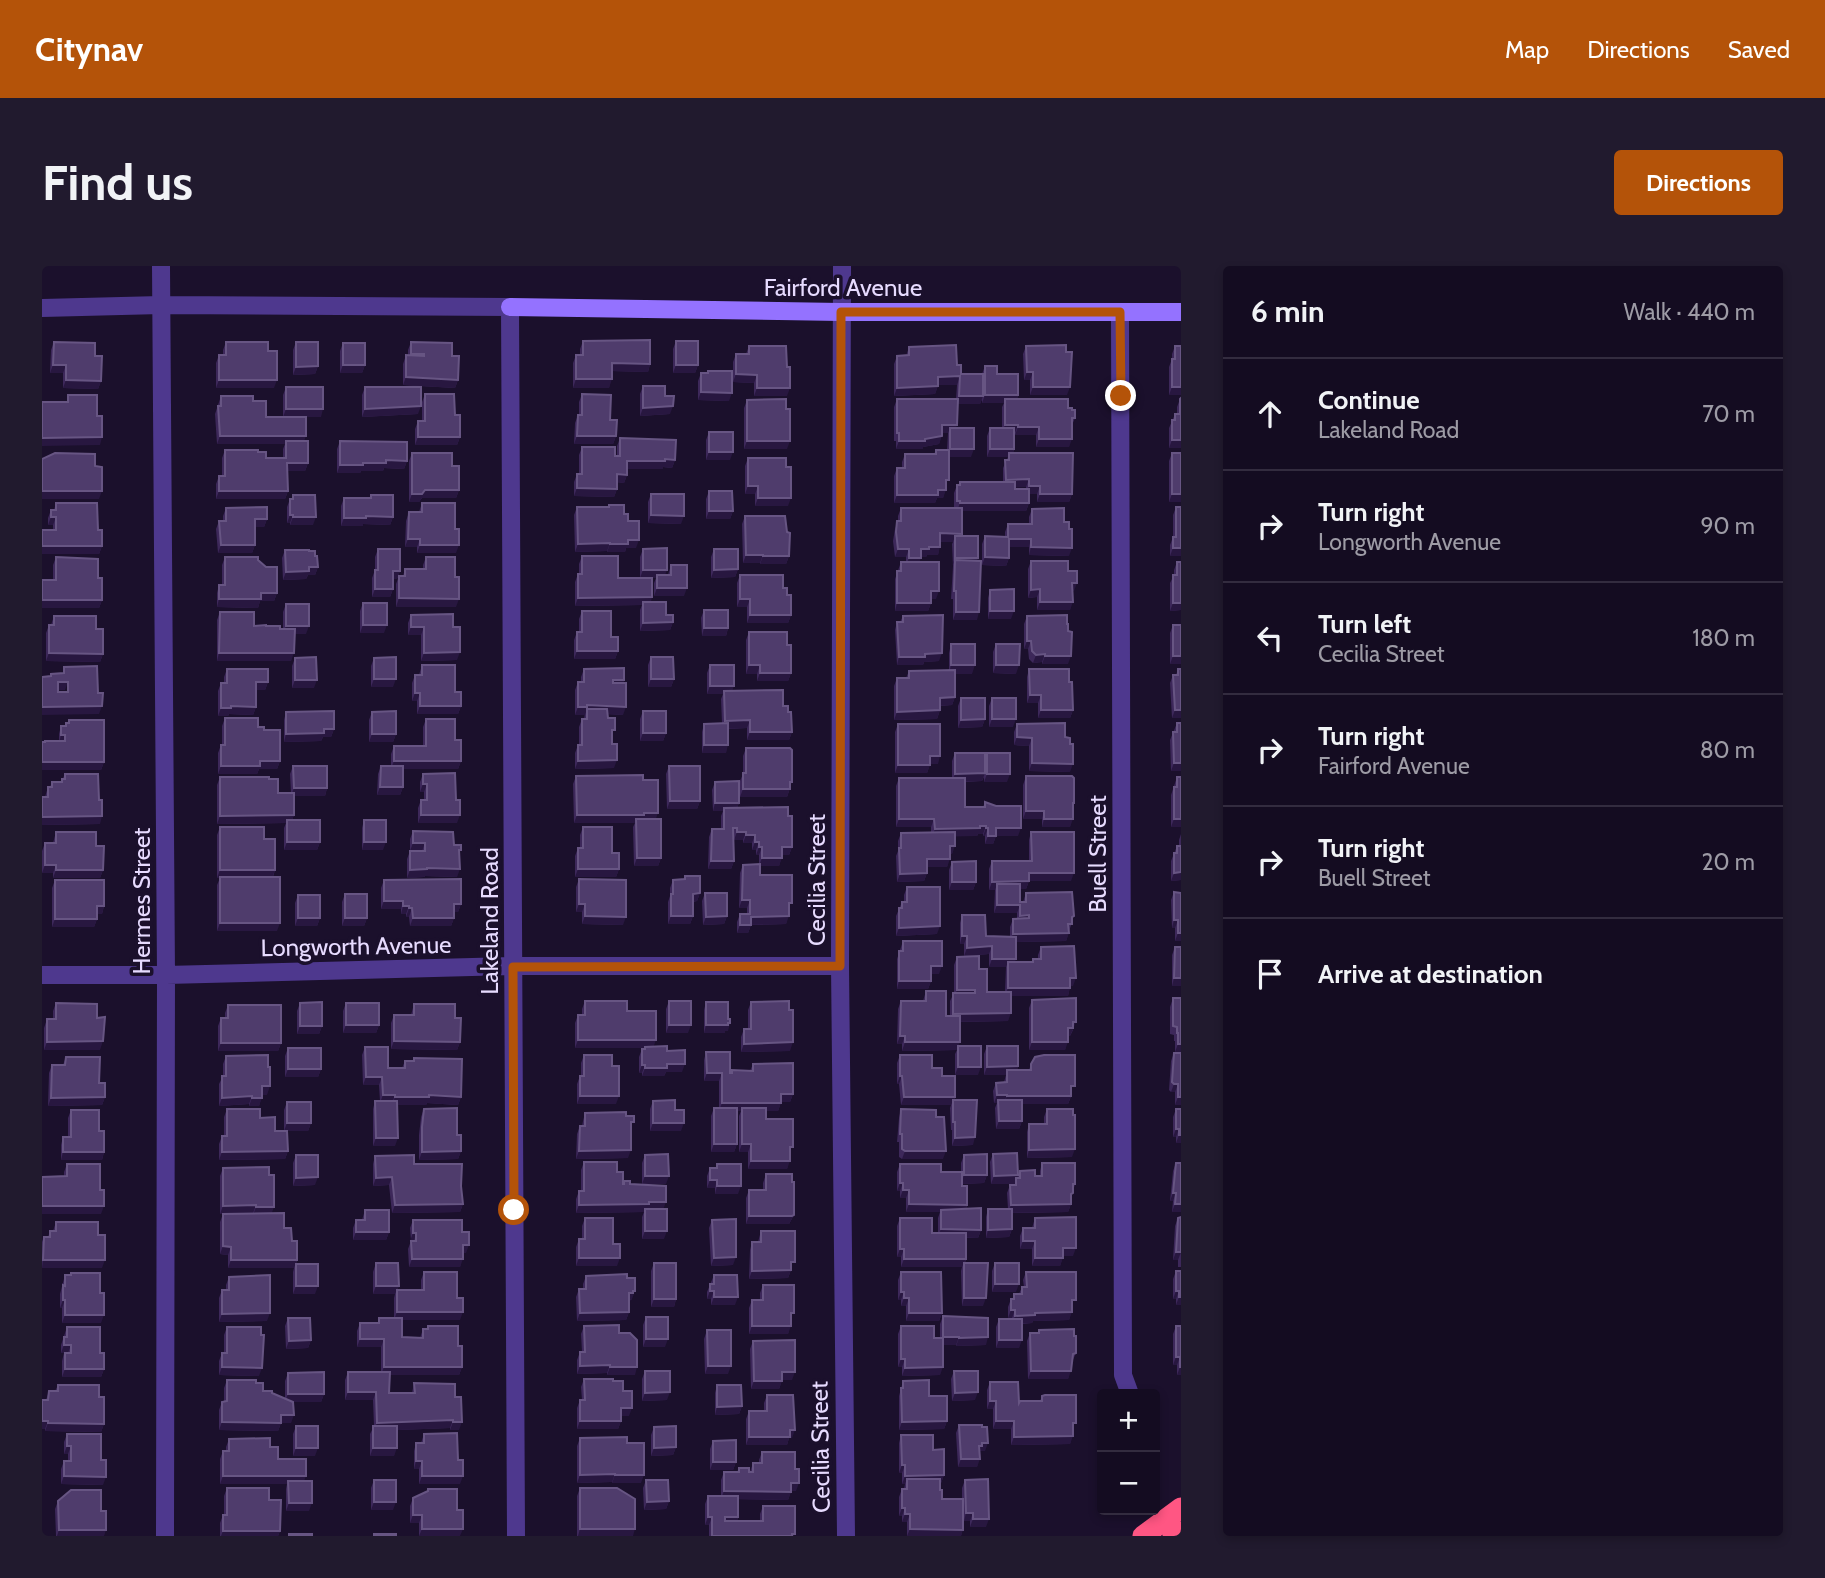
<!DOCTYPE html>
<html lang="en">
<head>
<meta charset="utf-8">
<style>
	:root { --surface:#140c21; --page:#211a2e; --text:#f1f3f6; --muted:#9d9ba5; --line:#332c3f; --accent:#b45309 }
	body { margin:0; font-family:Cabin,sans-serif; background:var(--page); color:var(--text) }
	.controls { position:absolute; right:21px; bottom:21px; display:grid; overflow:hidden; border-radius:7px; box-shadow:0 4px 10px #0003 }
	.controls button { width:63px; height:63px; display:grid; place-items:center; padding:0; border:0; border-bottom:2px solid var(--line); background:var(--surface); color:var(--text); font:35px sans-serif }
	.stop { position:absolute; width:21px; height:21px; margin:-16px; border:5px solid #b45309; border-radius:50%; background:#fff }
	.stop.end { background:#b45309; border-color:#fff; box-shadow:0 2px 7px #0008 }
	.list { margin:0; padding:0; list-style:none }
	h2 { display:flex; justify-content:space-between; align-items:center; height:91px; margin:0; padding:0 28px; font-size:30px }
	h2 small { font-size:23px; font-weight:400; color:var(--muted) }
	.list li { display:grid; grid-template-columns:46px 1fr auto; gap:21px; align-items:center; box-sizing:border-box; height:112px; padding:0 28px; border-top:2px solid var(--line) }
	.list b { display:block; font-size:26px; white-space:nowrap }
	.list p { margin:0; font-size:23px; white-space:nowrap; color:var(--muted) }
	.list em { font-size:23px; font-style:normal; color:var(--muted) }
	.icon { flex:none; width:38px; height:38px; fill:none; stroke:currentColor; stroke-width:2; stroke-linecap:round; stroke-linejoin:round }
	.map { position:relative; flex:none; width:1139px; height:1270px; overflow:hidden; border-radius:7px }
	header { display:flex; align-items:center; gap:42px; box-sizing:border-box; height:98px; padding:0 35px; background:var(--accent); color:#fff }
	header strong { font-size:33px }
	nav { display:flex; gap:38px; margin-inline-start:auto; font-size:24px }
	.intro { display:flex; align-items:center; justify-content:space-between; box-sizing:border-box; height:168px; padding:0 42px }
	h1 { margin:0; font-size:49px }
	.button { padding:18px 32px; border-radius:7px; background:var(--accent); color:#fff; font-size:24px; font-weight:700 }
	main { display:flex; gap:42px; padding:0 42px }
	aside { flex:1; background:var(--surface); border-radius:7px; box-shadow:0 4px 10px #0003 }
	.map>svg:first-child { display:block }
</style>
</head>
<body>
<header>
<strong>Citynav</strong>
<nav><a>Map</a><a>Directions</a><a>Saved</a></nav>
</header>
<div class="intro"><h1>Find us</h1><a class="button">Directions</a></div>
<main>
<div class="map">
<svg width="1139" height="1270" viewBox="0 0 1139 1270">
	<rect width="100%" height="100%" fill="#1b102c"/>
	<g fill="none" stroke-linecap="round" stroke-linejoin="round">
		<path stroke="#4e388e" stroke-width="18" d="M 119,0 L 124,709 L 123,1270
			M 800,0 L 798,700 L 804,1270
			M 0,42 L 119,39 L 468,41 L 474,1270
			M 1078,46 L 1081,1109 L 1088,1128
			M 0,709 L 124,709 L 471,700 L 798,700"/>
		<path stroke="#9472ff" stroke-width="18" d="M 468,41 L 799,46 L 1139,46"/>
		<path stroke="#ff5683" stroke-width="21" d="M 1101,1270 L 1139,1242
			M 1131,1270 L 1139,1266"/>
	</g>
	<path fill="#3d285a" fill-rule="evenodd" d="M 541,75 L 608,98 L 606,106 L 570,105 L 567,122 L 531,122 L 531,97 L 534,89 L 538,89 L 538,83 Z
		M 634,75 L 656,99 L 653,107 L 631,107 L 631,83 Z
		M 12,76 L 53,90 L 59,115 L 56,123 L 21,122 L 21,107 L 8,107 L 9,84 Z
		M 184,76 L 226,85 L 232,122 L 174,122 L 174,97 L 177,89 L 181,89 L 181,84 Z
		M 254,76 L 276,100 L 273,108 L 251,109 L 251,84 Z
		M 369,76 L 410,90 L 416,114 L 413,122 L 361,119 L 361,98 L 364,89 L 366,90 L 366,84 Z
		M 301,77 L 323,99 L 320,107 L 298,107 L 298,85 Z
		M 707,80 L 745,130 L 712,130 L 712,117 L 691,116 L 691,96 L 694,88 L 704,88 Z
		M 984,80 L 1025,129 L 988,129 L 988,114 L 982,114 L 981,88 Z
		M 1133,80 L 1139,129 L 1127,129 L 1127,101 L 1130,93 L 1130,88 Z
		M 867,81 L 915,99 L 919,108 L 940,108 L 943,100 L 955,108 L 976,129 L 975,133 L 1026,142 L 1033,152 L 1030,159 L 1027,181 L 994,181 L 994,169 L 973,169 L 973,167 L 972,167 L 972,183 L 971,187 L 1030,228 L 1027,236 L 995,236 L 995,228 L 987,228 L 987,237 L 984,245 L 920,245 L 919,270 L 935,295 L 935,354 L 911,354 L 911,333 L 909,333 L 911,300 L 910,278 L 911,276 L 898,276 L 896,289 L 885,289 L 884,291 L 879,291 L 877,296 L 894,333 L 889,333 L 889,337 L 886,345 L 853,345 L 853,313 L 859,296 L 864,296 L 864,291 L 853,291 L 851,275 L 853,263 L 856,255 L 856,250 L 859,242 L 912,242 L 912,227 L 915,219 L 917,219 L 918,216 L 961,216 L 961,202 L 966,191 L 945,191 L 945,170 L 948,162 L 960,162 L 960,141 L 962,137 L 940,137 L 940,133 L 938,138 L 916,138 L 914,162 L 929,191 L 907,191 L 904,220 L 901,232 L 895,232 L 893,237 L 852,237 L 852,210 L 855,202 L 860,202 L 860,196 L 863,188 L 892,188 L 894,184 L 905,184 L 906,167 L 900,167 L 897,178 L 881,181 L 881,183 L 854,183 L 854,175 L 852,175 L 852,141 L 855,133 L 914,133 L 915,119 L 896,119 L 893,128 L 852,130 L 852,98 L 855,90 L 864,90 ZM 973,221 L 984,221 L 984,223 L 973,223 Z
		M 659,107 L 665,107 L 687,135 L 656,134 L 656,115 Z
		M 601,120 L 623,130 L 628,148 L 598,150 L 598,128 Z
		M 244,121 L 279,151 L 241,151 L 241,129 Z
		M 323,121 L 376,148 L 320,151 L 320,129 Z
		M 383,128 L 413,149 L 418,171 L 415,179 L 373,179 L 373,163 L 376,155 L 380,155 L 380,136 Z
		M 540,128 L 568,154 L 574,170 L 571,178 L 532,178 L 533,157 L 536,149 L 537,149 L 537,136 Z
		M 179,130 L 211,135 L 224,151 L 262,175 L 266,197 L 263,205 L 245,205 L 246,225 L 243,233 L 174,233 L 174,218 L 177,210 L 180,210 L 180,192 L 183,184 L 216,186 L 224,192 L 241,192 L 241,183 L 243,178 L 175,178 L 173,148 Z
		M 1138,133 L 1139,182 L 1127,182 L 1127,162 L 1133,148 L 1135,148 L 1135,141 Z
		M 705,134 L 744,143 L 745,183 L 702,183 L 702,142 Z
		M 667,166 L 688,194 L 664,194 L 664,174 Z
		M 578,172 L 633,194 L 630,202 L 621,201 L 621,203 L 585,203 L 585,209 L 582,217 L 575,216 L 575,223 L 572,231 L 532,230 L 532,216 L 535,208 L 537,208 L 537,189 L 540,181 L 575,190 L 575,180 Z
		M 298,175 L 365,195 L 362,203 L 342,202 L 341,205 L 319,205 L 318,207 L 295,207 L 295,183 Z
		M 370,187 L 410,200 L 417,224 L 414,232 L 380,232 L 377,236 L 367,236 L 367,195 Z
		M 1130,187 L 1139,187 L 1139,236 L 1127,236 L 1127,195 Z
		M 706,192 L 746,240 L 713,240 L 713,228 L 703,228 L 703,200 Z
		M 667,225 L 691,245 L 688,253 L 664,253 L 664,233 Z
		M 609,228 L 639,258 L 606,257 L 606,236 Z
		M 251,229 L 271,259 L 248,259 L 248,257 L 245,257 L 245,241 L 248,233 L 250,233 Z
		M 329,229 L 351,251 L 348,259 L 321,258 L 321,260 L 299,260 L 299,240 L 302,232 L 328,232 Z
		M 14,237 L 56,264 L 60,280 L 57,288 L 11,264 L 11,259 L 6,259 L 6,252 L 9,244 L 12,244 Z
		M 380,237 L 413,263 L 414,287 L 375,287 L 375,281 L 363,281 L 364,255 L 367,246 L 377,246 Z
		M 535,241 L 582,248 L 594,282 L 584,282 L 583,286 L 565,286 L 565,285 L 533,286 L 532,249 Z
		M 1134,241 L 1139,290 L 1128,290 L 1128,279 L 1131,271 L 1131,249 Z
		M 184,242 L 225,253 L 222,261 L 213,261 L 213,279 L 210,287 L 176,287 L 174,263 L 177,255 L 181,255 L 181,250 Z
		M 990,243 L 1022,256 L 1027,290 L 987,289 L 987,281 L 967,281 L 967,292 L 964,300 L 940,299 L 940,278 L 943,270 L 963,271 L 963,266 L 966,258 L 987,258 L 987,251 Z
		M 703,250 L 747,290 L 744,298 L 718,298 L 718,297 L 701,297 L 700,258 Z
		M 336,283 L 358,305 L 355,313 L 351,313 L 351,323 L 348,331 L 330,331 L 330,312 L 333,304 L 333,291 Z
		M 601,283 L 623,309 L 626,309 L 629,299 L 642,330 L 612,330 L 612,317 L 614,312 L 610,312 L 609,336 L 624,349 L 631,356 L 628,364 L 598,365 L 598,344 L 600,339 L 533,340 L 533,316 L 536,308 L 537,308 L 537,298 L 540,290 L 576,312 L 598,312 L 598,291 Z
		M 672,283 L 696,303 L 693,311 L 669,312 L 669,291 Z
		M 243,284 L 267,285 L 273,290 L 276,301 L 273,309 L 266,309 L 264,313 L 241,314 L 240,292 Z
		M 14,291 L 56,312 L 60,334 L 57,342 L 0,342 L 11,314 L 11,299 Z
		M 183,291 L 216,294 L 235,327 L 232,335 L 218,335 L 216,342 L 175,341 L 175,327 L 177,319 L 180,319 L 180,299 Z
		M 384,291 L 413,311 L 414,341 L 354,341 L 354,318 L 357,310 L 361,310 L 363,303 L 381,303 L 381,299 Z
		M 989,295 L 1026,305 L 1032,325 L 1031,325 L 1028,344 L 995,344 L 995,331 L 986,332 L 986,303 Z
		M 1135,296 L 1139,296 L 1139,344 L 1128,345 L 1128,317 L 1132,309 L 1132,304 Z
		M 698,309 L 741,322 L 745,329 L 749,349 L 746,357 L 705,357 L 705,341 L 695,341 L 695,317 Z
		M 948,324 L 969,353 L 946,353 L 946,332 Z
		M 321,337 L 342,367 L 318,367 L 318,345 Z
		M 244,338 L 264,368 L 253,368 L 249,395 L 175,395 L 175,354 L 178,346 L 212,360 L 224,360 L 241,363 L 241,346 Z
		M 662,344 L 686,362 L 684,370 L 660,370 L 659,352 Z
		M 540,345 L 569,371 L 576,385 L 573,393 L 532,393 L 532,374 L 535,366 L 537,366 L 537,353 Z
		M 369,349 L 411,361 L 415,394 L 379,395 L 379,369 L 366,369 L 366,357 Z
		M 12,350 L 54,363 L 61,388 L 58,396 L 4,395 L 4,367 L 7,359 L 9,359 Z
		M 861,350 L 897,395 L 882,396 L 881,399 L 855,399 L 853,364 L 855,356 L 858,356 Z
		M 985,350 L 1026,398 L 1000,398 L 1000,396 L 991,397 L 987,393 L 986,383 L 982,383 L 982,358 Z
		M 1131,359 L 1139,359 L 1139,398 L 1128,398 L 1128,367 Z
		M 707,366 L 745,379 L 749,407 L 746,415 L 715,415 L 715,408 L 704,408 L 704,374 Z
		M 909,378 L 930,408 L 913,408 L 913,431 L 910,439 L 898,440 L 898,444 L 895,453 L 852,454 L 852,420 L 855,412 L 864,412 L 867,405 L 907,404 L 907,387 Z
		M 954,378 L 974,408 L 951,407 L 951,386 Z
		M 609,391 L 632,413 L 629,421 L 606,421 L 606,399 Z
		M 253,392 L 272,422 L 250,422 L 250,400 Z
		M 332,392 L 351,421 L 329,421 L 329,400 Z
		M 380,399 L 413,426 L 419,440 L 416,448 L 375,448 L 375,435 L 370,435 L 370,417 L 373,409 L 377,409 Z
		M 668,399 L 690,425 L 741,440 L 746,446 L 750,466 L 747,474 L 705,474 L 705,462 L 686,463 L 684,487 L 660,487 L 660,466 L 662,458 L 680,457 L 679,433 L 681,428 L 665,428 L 665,407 Z
		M 185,403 L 226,416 L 223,424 L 214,424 L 214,441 L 211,449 L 187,448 L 186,450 L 176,450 L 176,425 L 179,417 L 182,417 L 182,411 Z
		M 542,403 L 582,414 L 581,417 L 581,449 L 565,448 L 570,472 L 572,502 L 533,503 L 533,487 L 536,479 L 537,479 L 537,461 L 540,453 L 542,453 L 543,447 L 543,449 L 533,449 L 533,424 L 536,416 L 539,416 L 539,411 Z
		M 987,403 L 1027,416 L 1031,444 L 1028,452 L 996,452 L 996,437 L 985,437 L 985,411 Z
		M 1136,403 L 1139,452 L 1130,452 L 1128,417 L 1131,409 L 1134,409 Z
		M 919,432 L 943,453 L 940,461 L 916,462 L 916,440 Z
		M 950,432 L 971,461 L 947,461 L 947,440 Z
		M 601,445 L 624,467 L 621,475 L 598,475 L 598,453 Z
		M 244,446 L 292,463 L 289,471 L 281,471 L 279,475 L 242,476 L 242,454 Z
		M 330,446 L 354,468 L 351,476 L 327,476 L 327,454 Z
		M 183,452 L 222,464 L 238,495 L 235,503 L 217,503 L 215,508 L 176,508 L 176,487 L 179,479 L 180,479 L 180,460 Z
		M 384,453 L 413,474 L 419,495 L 416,503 L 361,503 L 361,521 L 358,529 L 335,529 L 336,508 L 339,500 L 349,500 L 349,488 L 352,480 L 381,480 L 381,461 Z
		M 27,454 L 62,496 L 59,504 L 0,504 L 17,475 L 17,468 L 19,460 L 23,460 Z
		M 1135,457 L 1139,457 L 1139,505 L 1129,505 L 1128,474 Z
		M 856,458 L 896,498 L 888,498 L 885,507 L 853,507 L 853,466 Z
		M 975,458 L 1023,471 L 1028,506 L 987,505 L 987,480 L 972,479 L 972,466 Z
		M 704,482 L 748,522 L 745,531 L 698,531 L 698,515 L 701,508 L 701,490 Z
		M 913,487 L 943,491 L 945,487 L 965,516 L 942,516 L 942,511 L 940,515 L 923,516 L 923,541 L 941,541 L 943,536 L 976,570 L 954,570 L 951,578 L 943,578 L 943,570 L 941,570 L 941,568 L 936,568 L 935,570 L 913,570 L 910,588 L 908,588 L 905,601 L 885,601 L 885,607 L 882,615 L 855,616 L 854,590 L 856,585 L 856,575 L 859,567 L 889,567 L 889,561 L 854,561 L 854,520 L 857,512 L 910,512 L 910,495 Z
		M 251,500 L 285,522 L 283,530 L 252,530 L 252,549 L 250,554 L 278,576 L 275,584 L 242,584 L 242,562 L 244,557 L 175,558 L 175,519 L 178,511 L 227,513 L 236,527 L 249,527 L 248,508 Z
		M 627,500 L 658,535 L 655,543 L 625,543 L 624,508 Z
		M 23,508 L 58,558 L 0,559 L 0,531 L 3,531 L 6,521 L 8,521 L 10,516 L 19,516 Z
		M 381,508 L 415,557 L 376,557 L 376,542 L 379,534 L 382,534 L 382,526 L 378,526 L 378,516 Z
		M 534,510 L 601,514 L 613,553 L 619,592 L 616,600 L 592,600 L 591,561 L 593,557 L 532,557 L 531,518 Z
		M 984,510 L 1031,541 L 1028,561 L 1000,561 L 1000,553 L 981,553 L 981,519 Z
		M 1135,511 L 1139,561 L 1129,561 L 1129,529 Z
		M 673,516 L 697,537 L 695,542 L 746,550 L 750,581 L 747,589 L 740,589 L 737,600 L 718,600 L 718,609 L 747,645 L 744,658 L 709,659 L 706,667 L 695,667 L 695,656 L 698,648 L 705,648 L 705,642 L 697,642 L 698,607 L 701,599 L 717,598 L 717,589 L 714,589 L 714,584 L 710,584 L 710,577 L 701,577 L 701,574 L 692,574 L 691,570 L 692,595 L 689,603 L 666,603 L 667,571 L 670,563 L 679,563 L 679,550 L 681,545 L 671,545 L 670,524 Z
		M 322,554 L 341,584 L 320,584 L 320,562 Z
		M 178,561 L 222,573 L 233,604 L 231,611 L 235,665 L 175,665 L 175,619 L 178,612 L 175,612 L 175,569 Z
		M 541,561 L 570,587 L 577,603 L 574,611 L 533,611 L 533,590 L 536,582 L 538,582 L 538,569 Z
		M 371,565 L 412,579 L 417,588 L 415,611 L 383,610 L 382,611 L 365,612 L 365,593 L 368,585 L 368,573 Z
		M 14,566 L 54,580 L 61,604 L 58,612 L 11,612 L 11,607 L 0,607 L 0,585 L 3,577 L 11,577 Z
		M 989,566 L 1029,615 L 987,615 L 984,623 L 978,623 L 978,636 L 981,636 L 984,627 L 1030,656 L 1024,675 L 974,676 L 973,696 L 990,696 L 991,693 L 996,693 L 996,689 L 999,681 L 1031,720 L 1028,720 L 1026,730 L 969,730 L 966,755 L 918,756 L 916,780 L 936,809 L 913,809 L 913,788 L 915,784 L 860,785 L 860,778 L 855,778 L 856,743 L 859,735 L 881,735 L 884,725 L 904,750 L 908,750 L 908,735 L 912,727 L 912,699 L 915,691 L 937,703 L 945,726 L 963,726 L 964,701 L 947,701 L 947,688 L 922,690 L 922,678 L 918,678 L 918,657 L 920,649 L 944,670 L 968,671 L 968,661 L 971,653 L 975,653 L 975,647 L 952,647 L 953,624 L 947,624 L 947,603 L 950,595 L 987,595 L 987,574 Z
		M 1139,568 L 1139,614 L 1129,615 L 1129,595 L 1135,580 L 1137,580 L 1137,574 Z
		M 910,596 L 934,616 L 931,624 L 907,624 L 907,604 Z
		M 643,610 L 658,627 L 655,635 L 651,636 L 651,650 L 648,658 L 626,658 L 626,636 L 628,630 L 628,622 L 631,614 L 641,613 Z
		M 537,613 L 581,659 L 540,658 L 540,646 L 534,646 L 534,621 Z
		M 13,614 L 62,640 L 60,648 L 55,648 L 55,653 L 52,661 L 10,661 L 10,622 Z
		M 342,614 L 419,638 L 416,646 L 412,646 L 412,652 L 409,660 L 368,660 L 367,651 L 364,651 L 364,648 L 359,648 L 359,643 L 339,643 L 339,622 Z
		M 865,621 L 895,668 L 854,670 L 854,650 L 860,636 L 862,636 L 862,629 Z
		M 1132,626 L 1139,675 L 1133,675 L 1133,662 L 1130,662 L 1129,634 Z
		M 663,627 L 685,650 L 682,658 L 661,659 L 660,635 Z
		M 303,628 L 325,652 L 322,660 L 300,660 L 300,636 Z
		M 256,629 L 278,652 L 275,660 L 253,660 L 253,637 Z
		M 861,675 L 897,708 L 889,708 L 889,715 L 886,723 L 855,723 L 855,693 Z
		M 1133,681 L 1139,720 L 1130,720 L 1130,689 Z
		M 1131,732 L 1139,786 L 1133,786 L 1133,775 L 1132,775 L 1132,769 L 1128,768 L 1128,741 Z
		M 990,734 L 1031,764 L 1028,770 L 1026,770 L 1023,784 L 987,784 L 987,742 Z
		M 543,735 L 585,745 L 611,781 L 625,785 L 640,806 L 624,806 L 622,810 L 600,810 L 600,807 L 597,807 L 597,791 L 600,783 L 602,783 L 603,782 L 533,782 L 533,757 L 536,749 L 540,749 L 540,743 Z
		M 627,735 L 646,767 L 624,767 L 624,743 Z
		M 664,736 L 686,765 L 683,765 L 683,767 L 662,767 L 662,744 Z
		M 709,736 L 747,744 L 748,785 L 699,786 L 699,771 L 702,763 L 706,763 L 706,744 Z
		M 14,737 L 55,752 L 58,784 L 2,784 L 2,762 L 5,753 L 11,753 L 11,745 Z
		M 258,737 L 280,760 L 277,768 L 255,768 L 255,745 Z
		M 304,737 L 337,759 L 334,767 L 301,767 L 301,745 Z
		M 372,738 L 413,752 L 418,776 L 415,784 L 349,783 L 349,757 L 352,749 L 369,749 Z
		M 186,739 L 239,777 L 236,785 L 176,785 L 176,760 L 179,752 L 183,752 L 183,747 Z
		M 945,780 L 976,800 L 975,804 L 987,804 L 989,798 L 1030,828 L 1026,838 L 980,838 L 980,855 L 977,863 L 954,863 L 953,842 L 955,837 L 952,837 L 951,825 L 954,817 L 962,816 L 964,809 L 942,809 L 942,788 Z
		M 323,781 L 346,802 L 360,802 L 363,795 L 371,795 L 372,792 L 419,831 L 416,839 L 385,837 L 384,839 L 355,839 L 353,880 L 331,880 L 331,843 L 333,835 L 338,835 L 337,819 L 321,819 L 320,789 Z
		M 246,782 L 279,803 L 276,811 L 243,811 L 243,790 Z
		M 664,786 L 689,807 L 690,804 L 708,805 L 711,798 L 751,828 L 748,836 L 739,836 L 736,845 L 724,845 L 724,853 L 748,889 L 745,903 L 706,903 L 706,886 L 697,886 L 697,850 L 699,845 L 695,845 L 695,878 L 692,886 L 669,886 L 669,850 L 672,842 L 677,842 L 677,815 L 662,815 L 662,794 Z
		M 1132,787 L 1139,839 L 1133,839 L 1133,826 L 1129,826 L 1127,824 L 1129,795 Z
		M 542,789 L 570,800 L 574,838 L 535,838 L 535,818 L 538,810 L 539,810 L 539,797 Z
		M 858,789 L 890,802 L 900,810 L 913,831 L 912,834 L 931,879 L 910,880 L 910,864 L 909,864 L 908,842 L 909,839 L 859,839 L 857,818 L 855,818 L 855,797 Z
		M 184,790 L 226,801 L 225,829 L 220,829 L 217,840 L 207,840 L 207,838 L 177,840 L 177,818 L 181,810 L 181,798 Z
		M 24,791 L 57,817 L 63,831 L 60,839 L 6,840 L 7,807 L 10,799 L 21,799 Z
		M 611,835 L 633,844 L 639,865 L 608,865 L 608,843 Z
		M 245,836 L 269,857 L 266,865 L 242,865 L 242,844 Z
		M 185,843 L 218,852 L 233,865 L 246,885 L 243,893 L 177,894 L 177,878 L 180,870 L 182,870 L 182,851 Z
		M 382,843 L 415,869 L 419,885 L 416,893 L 377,894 L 377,869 L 379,851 Z
		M 859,843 L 894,851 L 901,893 L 860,893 L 857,891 L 857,876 L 855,876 L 857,852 Z
		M 1005,843 L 1030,891 L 985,892 L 985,866 L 987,858 L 1002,858 L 1002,851 Z
		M 1134,843 L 1139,843 L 1139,892 L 1139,877 L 1134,877 L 1134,871 L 1131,871 L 1131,851 Z
		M 29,844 L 57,865 L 62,886 L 60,894 L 19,894 L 19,879 L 21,871 L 26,871 L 26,852 Z
		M 543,847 L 584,850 L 586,892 L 534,893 L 535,868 L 538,860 L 540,860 L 541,855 Z
		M 951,888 L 976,909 L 975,912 L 978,905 L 993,910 L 998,910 L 998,905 L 1000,897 L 1033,918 L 1029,933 L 1029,938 L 1026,946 L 970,947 L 970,963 L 967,971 L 944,972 L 944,951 L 946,943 L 966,943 L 965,927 L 968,919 L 972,919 L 973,918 L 949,918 L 948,896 Z
		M 254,889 L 273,919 L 251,920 L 251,897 Z
		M 603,889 L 624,918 L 600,918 L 600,897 Z
		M 922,889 L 945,909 L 942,917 L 920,918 L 925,939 L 924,943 L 939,964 L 936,972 L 924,972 L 924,993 L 923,997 L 941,1040 L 920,1040 L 919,1005 L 920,1001 L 859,1001 L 859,991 L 855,991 L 855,960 L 858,952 L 890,967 L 896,967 L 896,952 L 898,946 L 864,946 L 864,932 L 858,932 L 858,925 L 855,925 L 855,906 L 858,898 L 899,906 L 919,906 L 919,897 Z
		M 333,890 L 372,898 L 419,920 L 421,938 L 418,946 L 350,947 L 347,919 L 331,920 L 331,898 Z
		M 542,896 L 575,906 L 581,918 L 582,915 L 588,918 L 622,943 L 622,973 L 600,973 L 600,951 L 602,946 L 534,947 L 534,933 L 537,925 L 539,925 L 539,904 Z
		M 1134,897 L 1139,946 L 1130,946 L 1131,935 L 1128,935 L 1131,905 Z
		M 25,898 L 58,924 L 59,948 L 0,948 L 22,910 L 22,906 Z
		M 675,898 L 696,928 L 673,928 L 673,922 L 665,922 L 665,910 L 668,902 L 674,902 Z
		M 181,902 L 229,947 L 242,962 L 250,975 L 255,994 L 254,998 L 273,1028 L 251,1028 L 251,1006 L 252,1002 L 186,1002 L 186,989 L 178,988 L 178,956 L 181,948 L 178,948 L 178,910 Z
		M 724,908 L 752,949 L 747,958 L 704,958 L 704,932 L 707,924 L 721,924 L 721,917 Z
		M 323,944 L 347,966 L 344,974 L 311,974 L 311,962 L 314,954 L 320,954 Z
		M 1139,951 L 1139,1001 L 1136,1001 L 1136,994 L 1131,994 L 1133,960 L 1136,952 Z
		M 543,952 L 571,978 L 575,1000 L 534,1000 L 534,981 L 537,973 L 540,973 L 540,960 Z
		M 993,952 L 1031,990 L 1021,990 L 1018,1000 L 990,1000 L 990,983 L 978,983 L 978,970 L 981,962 L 990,962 Z
		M 371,954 L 420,966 L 424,987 L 421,987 L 418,1001 L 367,1001 L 366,983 L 369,975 L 368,962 Z
		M 670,954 L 691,999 L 669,1000 L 667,962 Z
		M 14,956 L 56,969 L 60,1002 L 0,1002 L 0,976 L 2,971 L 6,971 L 8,965 L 11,965 Z
		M 719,965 L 750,1004 L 749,1004 L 746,1012 L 707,1013 L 708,984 L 710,976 L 716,976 Z
		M 334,997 L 357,1020 L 355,1024 L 379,1024 L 379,1014 L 382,1006 L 415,1032 L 418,1054 L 360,1054 L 360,1071 L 378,1072 L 381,1063 L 385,1063 L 386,1060 L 416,1080 L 420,1101 L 417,1109 L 348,1109 L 347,1127 L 370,1127 L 372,1117 L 413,1131 L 417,1164 L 408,1164 L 408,1162 L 355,1164 L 352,1190 L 328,1190 L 328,1168 L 332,1160 L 331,1134 L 303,1134 L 303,1114 L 306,1106 L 339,1106 L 339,1081 L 315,1081 L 315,1065 L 318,1057 L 336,1057 L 337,1052 L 352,1052 L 352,1032 L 353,1028 L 331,1028 L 331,1006 Z
		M 612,997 L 634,1033 L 632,1041 L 609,1041 L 609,1005 Z
		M 953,997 L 974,1026 L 950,1026 L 950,1005 Z
		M 1134,1005 L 1139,1005 L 1139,1054 L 1139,1039 L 1134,1039 L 1134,1033 L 1131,1033 L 1131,1013 Z
		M 859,1006 L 900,1047 L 897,1055 L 864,1055 L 864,1040 L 859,1040 L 859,1034 L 856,1034 L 856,1014 Z
		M 984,1006 L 1030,1042 L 1027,1054 L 991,1055 L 990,1057 L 980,1058 L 977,1082 L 954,1082 L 954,1061 L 957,1053 L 966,1052 L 966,1041 L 969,1033 L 971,1033 L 972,1028 L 977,1028 L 980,1021 L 982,1021 L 981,1014 Z
		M 29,1007 L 58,1027 L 59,1057 L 20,1057 L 20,1042 L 18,1042 L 18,1028 L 23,1009 L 28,1009 Z
		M 672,1009 L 693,1039 L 669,1039 L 669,1033 L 665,1033 L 665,1026 Z
		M 544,1010 L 585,1012 L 590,1033 L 587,1035 L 587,1046 L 584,1054 L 535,1055 L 534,1031 L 537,1023 L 541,1023 L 541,1018 Z
		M 187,1011 L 225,1055 L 177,1056 L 177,1032 L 180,1024 L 184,1024 L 184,1019 Z
		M 721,1019 L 749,1055 L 746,1068 L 707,1068 L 707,1042 L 710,1034 L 718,1034 L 718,1027 Z
		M 901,1050 L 944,1079 L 914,1080 L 914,1079 L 901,1079 L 898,1109 L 860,1110 L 860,1101 L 856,1101 L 856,1068 L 859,1060 L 892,1072 L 898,1072 L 898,1058 Z
		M 604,1051 L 623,1081 L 601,1081 L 601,1059 Z
		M 246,1052 L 269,1074 L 266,1082 L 244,1083 L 243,1060 Z
		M 542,1060 L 577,1067 L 593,1109 L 565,1109 L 565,1107 L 535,1108 L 535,1094 L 538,1086 L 540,1086 L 539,1068 Z
		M 1134,1060 L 1139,1060 L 1139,1109 L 1135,1109 L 1135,1099 L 1131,1099 L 1131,1068 Z
		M 25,1061 L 58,1087 L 62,1103 L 59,1111 L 20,1111 L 20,1095 L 22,1087 L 19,1087 L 19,1079 Z
		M 185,1061 L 217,1110 L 177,1109 L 177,1095 L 180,1087 L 182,1087 L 182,1069 Z
		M 665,1064 L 686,1108 L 663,1108 L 662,1073 Z
		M 997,1064 L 1034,1087 L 1030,1096 L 1026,1113 L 986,1113 L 985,1075 L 988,1067 L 996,1067 Z
		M 711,1075 L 750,1114 L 740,1114 L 737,1123 L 709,1123 L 708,1083 Z
		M 603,1105 L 625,1134 L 600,1135 L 600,1113 Z
		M 912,1105 L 933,1134 L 910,1135 L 909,1113 Z
		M 246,1107 L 282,1128 L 279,1136 L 251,1136 L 249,1157 L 239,1157 L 236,1165 L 177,1164 L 177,1144 L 180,1136 L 182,1136 L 182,1122 L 185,1114 L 214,1117 L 221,1125 L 230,1127 L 243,1132 L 243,1115 Z
		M 542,1113 L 571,1115 L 581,1125 L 587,1150 L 579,1150 L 579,1155 L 576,1163 L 535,1163 L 535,1142 L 538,1134 L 540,1134 L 539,1121 Z
		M 861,1115 L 887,1130 L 905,1155 L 902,1163 L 857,1164 L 857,1130 Z
		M 948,1116 L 977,1137 L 998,1135 L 1000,1130 L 1031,1165 L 1028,1178 L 969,1179 L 969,1163 L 951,1163 L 951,1143 L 945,1143 L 945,1124 Z
		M 16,1119 L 57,1131 L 62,1158 L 59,1166 L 3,1165 L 3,1163 L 0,1163 L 0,1134 L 4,1134 L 7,1125 L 13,1125 Z
		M 675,1119 L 700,1140 L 697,1148 L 673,1149 L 673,1127 Z
		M 725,1129 L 750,1172 L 747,1172 L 745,1179 L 704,1179 L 704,1153 L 707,1145 L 722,1145 L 722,1137 Z
		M 917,1159 L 943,1185 L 938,1185 L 935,1201 L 916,1201 L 914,1167 Z
		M 254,1160 L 273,1190 L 251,1190 L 251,1168 Z
		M 612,1161 L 634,1181 L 631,1189 L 609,1190 L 609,1169 Z
		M 25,1168 L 59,1194 L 61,1219 L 19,1218 L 19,1203 L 22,1195 L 26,1195 L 26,1188 L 22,1188 L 22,1176 Z
		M 382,1168 L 416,1194 L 418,1218 L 377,1218 L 377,1203 L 372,1203 L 372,1185 L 374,1177 L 379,1177 Z
		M 859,1169 L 891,1184 L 902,1209 L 899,1217 L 898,1217 L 898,1224 L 900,1233 L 920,1233 L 920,1222 L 923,1214 L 944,1261 L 928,1261 L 928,1255 L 922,1255 L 919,1270 L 865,1270 L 865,1256 L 860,1256 L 860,1250 L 857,1250 L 857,1231 L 860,1223 L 862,1223 L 863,1218 L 860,1218 L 860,1207 L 857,1207 L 857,1177 Z
		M 538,1172 L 585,1177 L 599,1217 L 570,1217 L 570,1216 L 535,1217 L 535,1180 Z
		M 187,1173 L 228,1181 L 236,1193 L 262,1215 L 267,1245 L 244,1245 L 244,1223 L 245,1218 L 178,1218 L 178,1193 L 181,1185 L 184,1185 L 184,1181 Z
		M 671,1175 L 694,1196 L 691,1204 L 668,1204 L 668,1183 Z
		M 720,1186 L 753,1203 L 754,1225 L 749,1225 L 746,1234 L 696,1233 L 696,1251 L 695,1255 L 718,1255 L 718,1248 L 721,1240 L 752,1270 L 667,1270 L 667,1259 L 663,1259 L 663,1238 L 666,1230 L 679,1230 L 679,1214 L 682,1206 L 695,1206 L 697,1202 L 708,1206 L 711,1197 L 717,1197 L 717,1194 Z
		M 332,1214 L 351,1244 L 329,1244 L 329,1222 Z
		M 604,1214 L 627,1235 L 624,1243 L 602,1244 L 601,1222 Z
		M 185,1222 L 227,1234 L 238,1265 L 236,1270 L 178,1270 L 178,1257 L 181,1249 L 182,1249 L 182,1230 Z
		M 538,1222 L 591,1270 L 535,1270 L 535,1230 Z
		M 386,1223 L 415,1244 L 418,1270 L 377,1270 L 377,1257 L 368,1257 L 368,1240 L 371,1232 L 385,1226 Z
		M 16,1235 L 59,1245 L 62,1270 L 14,1270 L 13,1243 Z"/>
	<path fill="#281740" d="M 570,97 L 608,98 L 606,106 L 567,105 Z
		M 11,99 L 24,99 L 21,107 L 8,107 Z
		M 301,99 L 323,99 L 320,107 L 298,107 Z
		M 634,99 L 656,99 L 653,107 L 631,107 Z
		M 276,100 L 273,108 L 251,109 L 254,101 Z
		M 985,106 L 991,106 L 988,114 L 982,114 Z
		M 694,108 L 715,109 L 712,117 L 691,116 Z
		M 918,110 L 915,119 L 893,119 L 896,111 Z
		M 364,111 L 416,114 L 413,122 L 361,119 Z
		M 534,113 L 570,113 L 567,122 L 531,122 Z
		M 24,114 L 59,115 L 56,123 L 21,122 Z
		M 177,114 L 235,114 L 232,122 L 174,122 Z
		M 896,120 L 893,128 L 852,130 L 855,122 Z
		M 991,121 L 1028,121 L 1025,129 L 988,129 Z
		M 1130,121 L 1139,121 L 1139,129 L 1127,129 Z
		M 715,122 L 748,122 L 745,130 L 712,130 Z
		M 659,126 L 690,127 L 687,135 L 656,134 Z
		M 943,129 L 976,129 L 974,137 L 963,133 L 962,137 L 940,137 Z
		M 917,130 L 941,130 L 938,138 L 914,138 Z
		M 379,140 L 376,148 L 320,151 L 323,143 Z
		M 631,140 L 628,148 L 598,150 L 601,142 Z
		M 244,143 L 281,143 L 279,151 L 241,151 Z
		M 900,159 L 915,159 L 912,167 L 908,162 L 906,167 L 897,167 Z
		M 963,159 L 976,159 L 973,167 L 960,167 Z
		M 976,161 L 997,161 L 994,169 L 973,169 Z
		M 178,170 L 264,170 L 261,178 L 244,175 L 243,178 L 175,178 Z
		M 535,170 L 574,170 L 571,178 L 532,178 Z
		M 900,170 L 897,178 L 881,181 L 881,183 L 854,183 L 857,175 L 883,173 Z
		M 60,171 L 58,179 L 0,180 L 0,172 Z
		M 376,171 L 418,171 L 415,179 L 373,179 Z
		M 997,173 L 1030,173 L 1027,181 L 994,181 Z
		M 1130,174 L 1139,174 L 1139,182 L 1127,182 Z
		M 705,175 L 748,175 L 745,183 L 702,183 Z
		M 908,183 L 932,183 L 929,191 L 905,191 Z
		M 948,183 L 972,183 L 969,191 L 967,187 L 966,191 L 945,191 Z
		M 667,186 L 691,186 L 688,194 L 664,194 Z
		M 623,193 L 633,194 L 630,202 L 621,201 L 621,203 L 582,203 L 585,195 Z
		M 344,194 L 365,195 L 362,203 L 342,202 L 341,205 L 319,205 L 318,207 L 295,207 L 298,199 Z
		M 245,197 L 266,197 L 263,205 L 242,205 Z
		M 575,208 L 585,209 L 582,217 L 572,216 Z
		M 987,213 L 984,221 L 961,222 L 964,214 Z
		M 706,220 L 716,220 L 713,228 L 703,228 Z
		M 987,220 L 998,220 L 995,228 L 985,228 Z
		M 535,222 L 575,223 L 572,231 L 532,230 Z
		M 383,224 L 417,224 L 414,232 L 380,232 L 377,236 L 367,236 L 370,228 Z
		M 896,224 L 904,224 L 901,232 L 895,232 L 893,237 L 852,237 L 855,229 Z
		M 0,225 L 60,225 L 57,233 L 0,233 Z
		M 177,225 L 246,225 L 243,233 L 174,233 Z
		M 998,228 L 1030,228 L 1027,236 L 995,236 Z
		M 1130,228 L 1139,228 L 1139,236 L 1127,236 Z
		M 716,232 L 749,232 L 746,240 L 713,240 Z
		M 918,237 L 987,237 L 984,245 L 915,245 Z
		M 667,245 L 691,245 L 688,253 L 664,253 Z
		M 248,249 L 251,249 L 248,257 L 245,257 Z
		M 609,249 L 642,250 L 639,258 L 606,257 Z
		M 324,250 L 351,251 L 348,259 L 321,258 L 321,260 L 299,260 L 302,252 Z
		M 9,251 L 14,251 L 11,259 L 6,259 Z
		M 251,251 L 274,251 L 271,259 L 248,259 Z
		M 213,253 L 225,253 L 222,261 L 210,261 Z
		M 898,267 L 920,268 L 917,276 L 913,270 L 911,276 L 896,276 Z
		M 366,273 L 378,273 L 375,281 L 363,281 Z
		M 967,273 L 989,273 L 987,281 L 964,281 Z
		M 586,274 L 597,274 L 594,282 L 584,282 L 583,286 L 565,286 L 568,278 Z
		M 568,277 L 565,285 L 533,286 L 536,278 Z
		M 179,279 L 213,279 L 210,287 L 176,287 Z
		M 378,279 L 417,279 L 414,287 L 375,287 Z
		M 0,280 L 60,280 L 57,288 L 0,288 Z
		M 887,281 L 898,281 L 896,289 L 885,289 L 884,291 L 876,291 L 879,283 Z
		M 989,281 L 1030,282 L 1027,290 L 987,289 Z
		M 1131,282 L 1139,282 L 1139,290 L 1128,290 Z
		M 856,283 L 867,283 L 864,291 L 853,291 Z
		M 704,289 L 721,289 L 718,297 L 701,297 Z
		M 721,290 L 747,290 L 744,298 L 718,298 Z
		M 943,291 L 967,292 L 964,300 L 940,299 Z
		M 867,292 L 879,292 L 876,300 L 864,300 Z
		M 913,292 L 936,292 L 933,300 L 913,294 L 910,300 Z
		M 267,301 L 276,301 L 273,309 L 266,309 L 264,313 L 241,314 L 244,306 Z
		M 696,303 L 693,311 L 669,312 L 672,304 Z
		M 601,304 L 625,304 L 622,312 L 615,309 L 614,312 L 598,312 Z
		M 351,305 L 358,305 L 355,313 L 348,313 Z
		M 1030,317 L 1035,317 L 1032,325 L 1027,325 Z
		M 615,322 L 645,322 L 642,330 L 612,330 Z
		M 333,323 L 351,323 L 348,331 L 330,331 Z
		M 998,323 L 995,331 L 986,332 L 989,324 Z
		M 889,325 L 897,325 L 894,333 L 886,333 Z
		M 219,327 L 235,327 L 232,335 L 218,335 L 216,342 L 175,341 L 177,333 Z
		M 610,331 L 608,339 L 601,336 L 600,339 L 533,340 L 536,332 Z
		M 357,332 L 417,333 L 414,341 L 354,341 Z
		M 698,333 L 708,333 L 705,341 L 695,341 Z
		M 0,334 L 60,334 L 57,342 L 0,342 Z
		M 998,336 L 1031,336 L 1028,344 L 995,344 Z
		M 855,337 L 889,337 L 886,345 L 853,345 Z
		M 1131,337 L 1139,337 L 1139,344 L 1128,345 Z
		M 948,345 L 972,345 L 969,353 L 946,353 Z
		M 914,346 L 937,346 L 935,354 L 911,354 Z
		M 708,349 L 749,349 L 746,357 L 705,357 Z
		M 631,356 L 628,364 L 598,365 L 601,357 Z
		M 321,359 L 345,359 L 342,367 L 318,367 Z
		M 244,360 L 267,360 L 264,368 L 241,368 Z
		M 369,361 L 382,361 L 379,369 L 366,369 Z
		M 662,362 L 686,362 L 684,370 L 660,370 Z
		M 985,375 L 989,375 L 986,383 L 982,383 Z
		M 535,385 L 576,385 L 573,393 L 532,393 Z
		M 418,386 L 415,394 L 379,395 L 382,387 Z
		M 7,387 L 61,388 L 58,396 L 4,395 Z
		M 177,387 L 252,387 L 249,395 L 175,395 Z
		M 900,387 L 897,395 L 882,396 L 881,399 L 855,399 L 857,391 L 883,388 Z
		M 1003,388 L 1000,396 L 991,397 L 994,389 Z
		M 1003,390 L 1029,390 L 1026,398 L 1000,398 Z
		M 1131,390 L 1139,390 L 1139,398 L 1128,398 Z
		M 707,399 L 718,399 L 715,408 L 704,408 Z
		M 909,399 L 933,399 L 930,408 L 907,408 Z
		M 954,399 L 977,399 L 974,408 L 951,407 Z
		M 718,407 L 749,407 L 746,415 L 715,415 Z
		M 332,413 L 354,413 L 351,421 L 329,421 Z
		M 609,413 L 632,413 L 629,421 L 606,421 Z
		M 253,414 L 275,414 L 272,422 L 250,422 Z
		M 571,414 L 582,414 L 580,422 L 568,422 Z
		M 16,416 L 26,416 L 23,424 L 13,424 Z
		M 214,416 L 226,416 L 223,424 L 211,424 Z
		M 668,420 L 692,420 L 689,428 L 682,425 L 681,428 L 665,428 Z
		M 373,427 L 378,427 L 375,435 L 370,435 Z
		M 988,429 L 999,429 L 996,437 L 985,437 Z
		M 913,431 L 910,439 L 895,440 L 898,432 Z
		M 545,439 L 584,441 L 581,449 L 545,447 L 545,443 L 543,449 L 533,449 L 536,441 Z
		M 60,440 L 57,448 L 0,449 L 0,441 Z
		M 189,440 L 214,441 L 211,449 L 187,448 L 186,450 L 176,450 L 179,442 Z
		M 378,440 L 419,440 L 416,448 L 375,448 Z
		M 898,444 L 895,453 L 852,454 L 855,446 Z
		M 999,444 L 1031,444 L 1028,452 L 996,452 Z
		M 1133,444 L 1139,444 L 1139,452 L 1130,452 Z
		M 943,453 L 940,461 L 916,462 L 919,454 Z
		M 950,453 L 974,453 L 971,461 L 947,461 Z
		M 708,454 L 705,462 L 680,463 L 683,455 Z
		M 282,463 L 292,463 L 289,471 L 281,471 L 279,475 L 242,476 L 244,468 Z
		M 708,466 L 750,466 L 747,474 L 705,474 Z
		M 601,467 L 624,467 L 621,475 L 598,475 Z
		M 330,468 L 354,468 L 351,476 L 327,476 Z
		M 19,469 L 23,469 L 21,477 L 17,477 Z
		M 975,471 L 990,472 L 987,480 L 972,479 Z
		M 662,479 L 686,479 L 684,487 L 660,487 Z
		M 888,490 L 898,490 L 896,498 L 885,498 Z
		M 575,494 L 572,502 L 533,503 L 536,495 Z
		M 218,495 L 238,495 L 235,503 L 217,503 L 215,508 L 176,508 L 179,500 Z
		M 352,495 L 419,495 L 416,503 L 349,503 Z
		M 0,496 L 62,496 L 59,504 L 0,504 Z
		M 990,497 L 1031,498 L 1028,506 L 987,505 Z
		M 1132,497 L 1139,497 L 1139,505 L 1129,505 Z
		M 856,499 L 888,499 L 885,507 L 853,507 Z
		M 943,507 L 940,515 L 910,516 L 913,508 Z
		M 945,508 L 968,508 L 965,516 L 942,516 Z
		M 750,516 L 745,531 L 698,531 L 701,523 Z
		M 381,518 L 385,518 L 382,526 L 378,526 Z
		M 338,521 L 361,521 L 358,529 L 335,529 Z
		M 252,522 L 285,522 L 283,530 L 249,530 Z
		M 628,535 L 658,535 L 655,543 L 625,543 Z
		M 673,537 L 697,537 L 694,545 L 682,542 L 681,545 L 671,545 Z
		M 984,545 L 1002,545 L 1000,553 L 981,553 Z
		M 616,547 L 613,555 L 594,553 L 593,557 L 532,557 L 535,549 Z
		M 252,549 L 249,557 L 245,554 L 244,557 L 175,558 L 178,550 Z
		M 379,549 L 418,549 L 415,557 L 376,557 Z
		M 60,550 L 58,558 L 0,559 L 0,551 Z
		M 857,553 L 892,553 L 889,561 L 854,561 Z
		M 1002,553 L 1031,553 L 1028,561 L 1000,561 Z
		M 1132,553 L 1139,553 L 1139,561 L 1129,561 Z
		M 938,560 L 944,560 L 941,568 L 936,568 L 935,570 L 890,571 L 893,563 Z
		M 944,562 L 946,562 L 943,570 L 941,570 Z
		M 954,562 L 979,562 L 976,570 L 954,570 L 951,578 L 943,578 L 946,570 Z
		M 695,566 L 704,566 L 701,574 L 692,574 Z
		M 704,569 L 713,569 L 710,577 L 701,577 Z
		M 245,576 L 278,576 L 275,584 L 242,584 Z
		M 322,576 L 344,576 L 341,584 L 320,584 Z
		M 713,576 L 717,576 L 714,584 L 710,584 Z
		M 371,577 L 383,577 L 380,585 L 368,585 Z
		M 908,580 L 913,580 L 910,588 L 905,588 Z
		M 717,581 L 720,581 L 717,589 L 714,589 Z
		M 740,581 L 750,581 L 747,589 L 737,589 Z
		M 595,592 L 619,592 L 616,600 L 592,600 Z
		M 720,592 L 740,592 L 737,600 L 717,600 Z
		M 885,593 L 908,593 L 905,601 L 882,601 Z
		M 669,595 L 692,595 L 689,603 L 666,603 Z
		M 3,599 L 14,599 L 11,607 L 0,607 Z
		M 385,602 L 418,603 L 415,611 L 383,610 L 382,611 L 365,612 L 368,604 Z
		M 536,603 L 577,603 L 574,611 L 533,611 Z
		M 14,604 L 61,604 L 58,612 L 11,612 Z
		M 178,604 L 233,604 L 230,612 L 175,612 Z
		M 1139,606 L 1139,614 L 1129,615 L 1132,607 Z
		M 885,607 L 882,615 L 855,616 L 858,608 Z
		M 987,607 L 1032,607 L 1029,615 L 984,615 Z
		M 987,615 L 984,623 L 955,624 L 955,618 L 953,624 L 947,624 L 950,616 Z
		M 910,616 L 934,616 L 931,624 L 907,624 Z
		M 658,627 L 655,635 L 648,636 L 651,628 Z
		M 700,634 L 708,634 L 705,642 L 697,642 Z
		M 342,635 L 361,635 L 359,643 L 339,643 Z
		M 412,638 L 419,638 L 416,646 L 409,646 Z
		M 537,638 L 543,638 L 540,646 L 534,646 Z
		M 955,639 L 978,639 L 975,647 L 952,647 Z
		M 55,640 L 62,640 L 60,648 L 52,648 Z
		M 361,640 L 367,640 L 364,648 L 359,648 Z
		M 367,642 L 370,642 L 367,651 L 364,651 Z
		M 987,649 L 984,657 L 975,658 L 978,650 Z
		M 543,650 L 584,651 L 581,659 L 540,658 Z
		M 629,650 L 651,650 L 648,658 L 626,658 Z
		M 685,650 L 682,658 L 661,659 L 664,651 Z
		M 747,650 L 744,658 L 706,659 L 709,651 Z
		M 256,652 L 278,652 L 275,660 L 253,660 Z
		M 303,652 L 325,652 L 322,660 L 300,660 Z
		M 371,652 L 412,652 L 409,660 L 368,660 Z
		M 13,653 L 55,653 L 52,661 L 10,661 Z
		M 1132,654 L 1136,654 L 1133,662 L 1130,662 Z
		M 178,657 L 238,657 L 235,665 L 175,665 Z
		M 698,659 L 709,659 L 706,667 L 695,667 Z
		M 898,660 L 895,668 L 854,670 L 857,662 Z
		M 1027,667 L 1024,675 L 968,676 L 971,668 Z
		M 1136,667 L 1139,667 L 1139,675 L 1133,675 Z
		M 920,670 L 925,670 L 922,678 L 918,678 Z
		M 950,680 L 947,688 L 922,690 L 925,682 Z
		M 950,693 L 974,693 L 971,701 L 966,696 L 964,701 L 947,701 Z
		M 889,700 L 900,700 L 897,708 L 886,708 Z
		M 1028,712 L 1034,712 L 1031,720 L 1026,720 Z
		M 1132,712 L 1139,712 L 1139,720 L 1130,720 Z
		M 857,715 L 889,715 L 886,723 L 855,723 Z
		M 966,722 L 1028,722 L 1026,730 L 963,730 Z
		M 915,724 L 933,724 L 931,732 L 912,732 Z
		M 969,747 L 966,755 L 908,756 L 911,748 Z
		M 1031,756 L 1034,756 L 1028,770 L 1023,770 L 1026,762 Z
		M 688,757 L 686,765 L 683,765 L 683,767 L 662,767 L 664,759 Z
		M 304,759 L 337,759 L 334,767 L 301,767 Z
		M 627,759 L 649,759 L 646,767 L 624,767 Z
		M 258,760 L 280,760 L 277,768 L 255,768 Z
		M 858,770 L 863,770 L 860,778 L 855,778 Z
		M 536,774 L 614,774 L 611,782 L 533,782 Z
		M 61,775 L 58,784 L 2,784 L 5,776 Z
		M 352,775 L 418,776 L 415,784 L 349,783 Z
		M 751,776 L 748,785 L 699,786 L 702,778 Z
		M 863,776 L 918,776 L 915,784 L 860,785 Z
		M 990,776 L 1026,776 L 1023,784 L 987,784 Z
		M 179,777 L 239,777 L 236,785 L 176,785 Z
		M 1136,778 L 1139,778 L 1139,786 L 1133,786 Z
		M 625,798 L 643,798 L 640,806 L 624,806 L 622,810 L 600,810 L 603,802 Z
		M 600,799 L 603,799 L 600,807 L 597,807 Z
		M 976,800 L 973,808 L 965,804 L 964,809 L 942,809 L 945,801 Z
		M 916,801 L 939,801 L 936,809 L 913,809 Z
		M 246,803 L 279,803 L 276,811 L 243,811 Z
		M 665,807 L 680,807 L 677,815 L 662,815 Z
		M 858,810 L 860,810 L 857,818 L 855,818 Z
		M 324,811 L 340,811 L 337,819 L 321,819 Z
		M 1132,818 L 1136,818 L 1133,826 L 1129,826 Z
		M 220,820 L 228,820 L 225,829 L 217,829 Z
		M 739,828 L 751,828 L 748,836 L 736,836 Z
		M 341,829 L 353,829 L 350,837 L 338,837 Z
		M 387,829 L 419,831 L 416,839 L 385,837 L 384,839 L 350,839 L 353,831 Z
		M 955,829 L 965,829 L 962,837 L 956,834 L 955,837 L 952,837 Z
		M 210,830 L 207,838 L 177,840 L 180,832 Z
		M 538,830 L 577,830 L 574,838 L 535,838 Z
		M 965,830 L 1029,830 L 1026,838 L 962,838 Z
		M 63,831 L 60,839 L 6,840 L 9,832 Z
		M 862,831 L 913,831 L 909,839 L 859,839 Z
		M 1136,831 L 1139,831 L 1139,839 L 1133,839 Z
		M 210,832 L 220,832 L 217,840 L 207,840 Z
		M 680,837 L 739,837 L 736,845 L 700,845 L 700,842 L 699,845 L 677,845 Z
		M 957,855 L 980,855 L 977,863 L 954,863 Z
		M 245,857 L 269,857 L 266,865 L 242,865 Z
		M 611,857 L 642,857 L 639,865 L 608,865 Z
		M 1134,863 L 1137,863 L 1134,871 L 1131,871 Z
		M 1137,869 L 1139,869 L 1139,877 L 1134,877 Z
		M 933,871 L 931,879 L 910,880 L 913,872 Z
		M 334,872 L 356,872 L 353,880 L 331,880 Z
		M 672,878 L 695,878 L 692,886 L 669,886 Z
		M 700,878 L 709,878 L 706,886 L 697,886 Z
		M 1033,883 L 1030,891 L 985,892 L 987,884 Z
		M 589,884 L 586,892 L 534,893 L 537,885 Z
		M 246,885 L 243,893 L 177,894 L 180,886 Z
		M 419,885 L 416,893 L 377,894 L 380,886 Z
		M 863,885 L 904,885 L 901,893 L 860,893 Z
		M 21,886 L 62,886 L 60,894 L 19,894 Z
		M 709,895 L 748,895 L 745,903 L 706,903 Z
		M 922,909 L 945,909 L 942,917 L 919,918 Z
		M 976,909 L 973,918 L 949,918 L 952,910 Z
		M 603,910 L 627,910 L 624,918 L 600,918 Z
		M 276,911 L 273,919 L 251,920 L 254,912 Z
		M 350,911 L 347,919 L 331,920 L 334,912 Z
		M 668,914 L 675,914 L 673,922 L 665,922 Z
		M 858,917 L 861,917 L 858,925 L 855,925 Z
		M 675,920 L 699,920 L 696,928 L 673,928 Z
		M 861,924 L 867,924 L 864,932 L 858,932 Z
		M 1131,927 L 1134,927 L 1131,935 L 1128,935 Z
		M 624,936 L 621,944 L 603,943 L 602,946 L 534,947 L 537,939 Z
		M 421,938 L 418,946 L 350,947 L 353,939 Z
		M 867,938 L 925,939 L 922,947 L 914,947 L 899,944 L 898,946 L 864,946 Z
		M 1029,938 L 1026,946 L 966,947 L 969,939 Z
		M 1133,938 L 1139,938 L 1139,946 L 1130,946 Z
		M 214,939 L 211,947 L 178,948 L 181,940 Z
		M 0,940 L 62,940 L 59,948 L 0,948 Z
		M 214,941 L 232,941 L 229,949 L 211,949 Z
		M 752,949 L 747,958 L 704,958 L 707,950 Z
		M 899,963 L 939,964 L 936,972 L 896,971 Z
		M 970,963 L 967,971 L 944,972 L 946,964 Z
		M 603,965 L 625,965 L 622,973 L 600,973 Z
		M 314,966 L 347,966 L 344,974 L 311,974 Z
		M 371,967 L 374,967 L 372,975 L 368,975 Z
		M 981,975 L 993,975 L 990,983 L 978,983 Z
		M 421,979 L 427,979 L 424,987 L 418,987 Z
		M 181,980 L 189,981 L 186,989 L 178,988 Z
		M 1021,982 L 1034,982 L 1031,990 L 1018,990 Z
		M 858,983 L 862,983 L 859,991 L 855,991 Z
		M 1134,986 L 1139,986 L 1136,994 L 1131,994 Z
		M 694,991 L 691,999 L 669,1000 L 672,992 Z
		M 537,992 L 578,992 L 575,1000 L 534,1000 Z
		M 993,992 L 1021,992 L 1018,1000 L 990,1000 Z
		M 370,993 L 421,993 L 418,1001 L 367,1001 Z
		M 862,993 L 924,993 L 920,1001 L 859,1001 Z
		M 1,994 L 63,994 L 60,1002 L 0,1002 Z
		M 189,994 L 255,994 L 252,1002 L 186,1002 Z
		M 749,1004 L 746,1012 L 707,1013 L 710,1005 Z
		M 953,1018 L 977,1018 L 974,1026 L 950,1026 Z
		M 254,1020 L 276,1020 L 273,1028 L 251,1028 Z
		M 334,1020 L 357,1020 L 353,1028 L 331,1028 Z
		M 591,1025 L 593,1025 L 590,1033 L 589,1033 L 588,1035 L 584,1035 L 587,1027 Z
		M 668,1025 L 672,1025 L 669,1033 L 665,1033 Z
		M 1134,1025 L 1137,1025 L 1134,1033 L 1131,1033 Z
		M 859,1026 L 862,1026 L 859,1034 L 856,1034 Z
		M 672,1031 L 696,1031 L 693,1039 L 669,1039 Z
		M 1137,1031 L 1139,1031 L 1139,1039 L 1134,1039 Z
		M 862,1032 L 867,1032 L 864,1040 L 859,1040 Z
		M 922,1032 L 944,1032 L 941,1040 L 920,1040 Z
		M 612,1033 L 634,1033 L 632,1041 L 609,1041 Z
		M 21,1034 L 23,1034 L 20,1042 L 18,1042 Z
		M 969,1044 L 973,1044 L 970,1052 L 966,1052 Z
		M 355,1046 L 421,1046 L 418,1054 L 352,1054 Z
		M 587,1046 L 584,1054 L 535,1055 L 538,1047 Z
		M 1030,1046 L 1027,1054 L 991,1055 L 990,1057 L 970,1058 L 973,1050 L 993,1047 Z
		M 228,1047 L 225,1055 L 177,1056 L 180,1048 Z
		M 867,1047 L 900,1047 L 897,1055 L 864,1055 Z
		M 23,1049 L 62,1049 L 59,1057 L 20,1057 Z
		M 710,1060 L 749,1060 L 746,1068 L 707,1068 Z
		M 901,1071 L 917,1071 L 914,1079 L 898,1079 Z
		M 946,1071 L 944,1079 L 914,1080 L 917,1072 Z
		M 318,1073 L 342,1073 L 339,1081 L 315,1081 Z
		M 604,1073 L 626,1073 L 623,1081 L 601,1081 Z
		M 269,1074 L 266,1082 L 244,1083 L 247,1075 Z
		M 957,1074 L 980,1074 L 977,1082 L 954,1082 Z
		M 22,1079 L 29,1079 L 26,1087 L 19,1087 Z
		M 1134,1091 L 1138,1091 L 1135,1099 L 1131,1099 Z
		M 859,1093 L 863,1093 L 860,1101 L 856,1101 Z
		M 568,1099 L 565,1107 L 535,1108 L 538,1100 Z
		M 666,1100 L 689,1100 L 686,1108 L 663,1108 Z
		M 180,1101 L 220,1102 L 217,1110 L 177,1109 Z
		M 342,1101 L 420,1101 L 417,1109 L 339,1109 Z
		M 568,1101 L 595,1101 L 593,1109 L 565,1109 Z
		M 901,1101 L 898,1109 L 860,1110 L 863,1102 Z
		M 1138,1101 L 1139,1101 L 1139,1109 L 1135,1109 Z
		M 23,1103 L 62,1103 L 59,1111 L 20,1111 Z
		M 989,1105 L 1029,1105 L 1026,1113 L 986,1113 Z
		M 740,1106 L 753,1106 L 750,1114 L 737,1114 Z
		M 712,1115 L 740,1115 L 737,1123 L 709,1123 Z
		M 306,1126 L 334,1126 L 331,1134 L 303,1134 Z
		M 628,1126 L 625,1134 L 600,1135 L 603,1127 Z
		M 936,1126 L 933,1134 L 910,1135 L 913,1127 Z
		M 246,1128 L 282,1128 L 279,1136 L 243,1136 Z
		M 948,1135 L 954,1135 L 951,1143 L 945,1143 Z
		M 700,1140 L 697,1148 L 673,1149 L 675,1141 Z
		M 579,1142 L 590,1142 L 587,1150 L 576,1150 Z
		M 239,1149 L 252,1149 L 249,1157 L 236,1157 Z
		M 411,1154 L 408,1162 L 332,1165 L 335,1157 Z
		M 0,1155 L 6,1155 L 3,1163 L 0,1163 Z
		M 538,1155 L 579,1155 L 576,1163 L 535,1163 Z
		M 905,1155 L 902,1163 L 857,1164 L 860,1156 Z
		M 954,1155 L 972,1155 L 969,1163 L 951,1163 Z
		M 180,1156 L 239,1157 L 236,1165 L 177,1164 Z
		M 411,1156 L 420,1156 L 417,1164 L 408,1164 Z
		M 6,1157 L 62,1158 L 59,1166 L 3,1165 Z
		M 748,1164 L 753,1164 L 750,1172 L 747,1172 L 745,1179 L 704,1179 L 707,1171 Z
		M 1031,1170 L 1028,1178 L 969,1179 L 972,1171 Z
		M 940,1177 L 946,1177 L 943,1185 L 938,1185 L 937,1188 L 937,1180 Z
		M 25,1180 L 29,1180 L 26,1188 L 22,1188 Z
		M 634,1181 L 631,1189 L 609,1190 L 612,1182 Z
		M 254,1182 L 276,1182 L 273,1190 L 251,1190 Z
		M 331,1182 L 355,1182 L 352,1190 L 328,1190 Z
		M 919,1193 L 938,1193 L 935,1201 L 916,1201 Z
		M 374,1195 L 380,1195 L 377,1203 L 372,1203 Z
		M 671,1196 L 694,1196 L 691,1204 L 668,1204 Z
		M 860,1199 L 863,1199 L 860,1207 L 857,1207 Z
		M 573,1208 L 570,1216 L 535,1217 L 538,1209 Z
		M 573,1209 L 602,1209 L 599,1217 L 570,1217 Z
		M 902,1209 L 899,1217 L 865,1218 L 865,1213 L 863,1218 L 860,1218 L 863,1210 Z
		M 22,1210 L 64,1211 L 61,1219 L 19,1218 Z
		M 181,1210 L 264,1210 L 261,1218 L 246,1215 L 245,1218 L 178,1218 Z
		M 380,1210 L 421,1210 L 418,1218 L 377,1218 Z
		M 749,1217 L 757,1217 L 754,1225 L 746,1225 Z
		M 682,1225 L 749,1226 L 746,1234 L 679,1233 Z
		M 627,1235 L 624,1243 L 602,1244 L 605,1236 Z
		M 332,1236 L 354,1236 L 351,1244 L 329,1244 Z
		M 247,1237 L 270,1237 L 267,1245 L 244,1245 Z
		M 860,1242 L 863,1242 L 860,1250 L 857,1250 Z
		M 924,1247 L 931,1247 L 928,1255 L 922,1255 Z
		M 863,1248 L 868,1248 L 865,1256 L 860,1256 Z
		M 371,1249 L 380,1249 L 377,1257 L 368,1257 Z
		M 666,1251 L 670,1251 L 667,1259 L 663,1259 Z
		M 683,1251 L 696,1251 L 693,1259 L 680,1259 Z
		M 931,1253 L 947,1253 L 944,1261 L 928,1261 Z
		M 380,1263 L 421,1263 L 418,1270 L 377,1270 Z
		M 538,1263 L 593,1263 L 591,1270 L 536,1270 Z
		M 868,1263 L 921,1264 L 919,1270 L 865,1270 Z
		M 17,1264 L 64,1264 L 62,1270 L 15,1270 Z
		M 181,1265 L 238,1265 L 236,1270 L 179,1270 Z"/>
	<path fill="#4f3c6c" stroke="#675583" stroke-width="2" fill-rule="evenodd" d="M 608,74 L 608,98 L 570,97 L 570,113 L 534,113 L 534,89 L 541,89 L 541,75 Z
		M 634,75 L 656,75 L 656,99 L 634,99 Z
		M 12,76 L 53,77 L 53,90 L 60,90 L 59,115 L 24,114 L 24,99 L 11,99 Z
		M 184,76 L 226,76 L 226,85 L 235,85 L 235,114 L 177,114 L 177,89 L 184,89 Z
		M 254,76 L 276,76 L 276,100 L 254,101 Z
		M 369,76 L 410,77 L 410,90 L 417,90 L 416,114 L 364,111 L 364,89 L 382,90 L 382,88 L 369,88 Z
		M 301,77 L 323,77 L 323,99 L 301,99 Z
		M 914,79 L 915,99 L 919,99 L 919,108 L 941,108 L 941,130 L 917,130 L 918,110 L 896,111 L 896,120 L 855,122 L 855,90 L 867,89 L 867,81 Z
		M 1024,79 L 1024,86 L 1030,86 L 1028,121 L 991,121 L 991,106 L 985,106 L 984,80 Z
		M 707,80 L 744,80 L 745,101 L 748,101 L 748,122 L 715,122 L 715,109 L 694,108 L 694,88 L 707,88 Z
		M 1133,80 L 1139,80 L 1139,121 L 1130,121 L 1130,93 L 1133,93 Z
		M 943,100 L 955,100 L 955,108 L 976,108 L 976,129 L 943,129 Z
		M 666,105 L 690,105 L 690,127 L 659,126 L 659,107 L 666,107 Z
		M 601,120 L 623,120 L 623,130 L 632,130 L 631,140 L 601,142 Z
		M 244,121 L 281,121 L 281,143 L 244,143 Z
		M 323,121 L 379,121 L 379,140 L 323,143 Z
		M 383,128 L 412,128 L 413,149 L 418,149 L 418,171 L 376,171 L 376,155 L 383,155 Z
		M 540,128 L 569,129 L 568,154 L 575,154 L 574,170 L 535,170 L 536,149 L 540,149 Z
		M 26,129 L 55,129 L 55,150 L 60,150 L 60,171 L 0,172 L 0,136 L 26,136 Z
		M 179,130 L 211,130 L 211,135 L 224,135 L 224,151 L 264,151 L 264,170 L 178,170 L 176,140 L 179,140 Z
		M 1139,132 L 1139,174 L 1130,174 L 1130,154 L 1133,154 L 1133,148 L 1138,148 L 1138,133 Z
		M 744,133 L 744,143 L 748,143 L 748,175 L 705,175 L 705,134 Z
		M 855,133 L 916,133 L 915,159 L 900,159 L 900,170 L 883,173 L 883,175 L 857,175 L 857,167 L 855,167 Z
		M 963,133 L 1026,133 L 1026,142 L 1030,142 L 1030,144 L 1033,144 L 1033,152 L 1030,152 L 1030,173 L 997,173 L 997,161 L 976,161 L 976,159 L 963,159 Z
		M 908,162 L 932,162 L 932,183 L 908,183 Z
		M 948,162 L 972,162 L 972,183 L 948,183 Z
		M 667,166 L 691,166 L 691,186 L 667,186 Z
		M 578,172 L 634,174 L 633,194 L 623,193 L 623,195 L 585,195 L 585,209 L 575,208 L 575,223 L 535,222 L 535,208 L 540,208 L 540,181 L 573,181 L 573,190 L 578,190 Z
		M 244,175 L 266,175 L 266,197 L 245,197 L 246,225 L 177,225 L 177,210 L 183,210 L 183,184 L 216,184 L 216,186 L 224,186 L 224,192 L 244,192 Z
		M 298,175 L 365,176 L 365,195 L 344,194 L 344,197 L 321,197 L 321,199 L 298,199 Z
		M 894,184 L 907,184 L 907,214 L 904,214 L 904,224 L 896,224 L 896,229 L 855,229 L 855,202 L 863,202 L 863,188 L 894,188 Z
		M 13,187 L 53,188 L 53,200 L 60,201 L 60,225 L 0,225 L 0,193 Z
		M 370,187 L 410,187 L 410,200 L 417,200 L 417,224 L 383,224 L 380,228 L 370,228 Z
		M 967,187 L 1031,187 L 1030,228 L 998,228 L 998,220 L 987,220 L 987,213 L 964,214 L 963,194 L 967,194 Z
		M 1130,187 L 1139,187 L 1139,228 L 1130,228 Z
		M 706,192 L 744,192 L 744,201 L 749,201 L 749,232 L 716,232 L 716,220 L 706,220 Z
		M 918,216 L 973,216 L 973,223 L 987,223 L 987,237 L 918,237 L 918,235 L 915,235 L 915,219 L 918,219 Z
		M 667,225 L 690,225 L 691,245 L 667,245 Z
		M 609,228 L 642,228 L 642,250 L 609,249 Z
		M 251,229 L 273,229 L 274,251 L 251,251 L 251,249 L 248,249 L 248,233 L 251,233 Z
		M 329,229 L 351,229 L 351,251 L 324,250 L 324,252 L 302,252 L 302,232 L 329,232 Z
		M 14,237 L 55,237 L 56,264 L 60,264 L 60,280 L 0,280 L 0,264 L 14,264 L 14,251 L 9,251 L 9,244 L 14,244 Z
		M 380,237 L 413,237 L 413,263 L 417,263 L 417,279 L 378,279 L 378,273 L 366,273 L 367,246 L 380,246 Z
		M 567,239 L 582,239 L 582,248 L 586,248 L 586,255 L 597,255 L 597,274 L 586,274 L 586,278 L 568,278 L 568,277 L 536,278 L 535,241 L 567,241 Z
		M 225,241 L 225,253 L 213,253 L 213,279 L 179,279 L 177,255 L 184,255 L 184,242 Z
		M 1134,241 L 1139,241 L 1139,282 L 1131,282 L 1131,271 L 1134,271 Z
		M 859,242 L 920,242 L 920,268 L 898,267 L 898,281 L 887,281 L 887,283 L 879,283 L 879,292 L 867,292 L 867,283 L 856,283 L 854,266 L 855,255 L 859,255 Z
		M 1022,242 L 1022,256 L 1027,256 L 1027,263 L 1030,263 L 1030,282 L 989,281 L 989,273 L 967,273 L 967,292 L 943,291 L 943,270 L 966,271 L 966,258 L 990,258 L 990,243 Z
		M 703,250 L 743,250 L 745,266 L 748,267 L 747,290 L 721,290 L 721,289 L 704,289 Z
		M 913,270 L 936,270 L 936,292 L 913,292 Z
		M 625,282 L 625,304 L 601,304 L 601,283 Z
		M 336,283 L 358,283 L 358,305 L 351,305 L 351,323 L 333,323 L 333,304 L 336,304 Z
		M 672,283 L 696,283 L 696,303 L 672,304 Z
		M 243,284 L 267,284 L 267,285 L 273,285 L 273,290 L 275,290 L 276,301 L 267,301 L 267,305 L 244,306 Z
		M 540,290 L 576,290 L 576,312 L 610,312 L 610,331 L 536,332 L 536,308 L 540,308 Z
		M 14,291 L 56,293 L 56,312 L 60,312 L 60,334 L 0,334 L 0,314 L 14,314 Z
		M 183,291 L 216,291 L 216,294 L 224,301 L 235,301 L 235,327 L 219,327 L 219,333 L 177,333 L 177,319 L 183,319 Z
		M 384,291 L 413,291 L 413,311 L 417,311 L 417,333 L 357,332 L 357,310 L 363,310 L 363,303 L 384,303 Z
		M 913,294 L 939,295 L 937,346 L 914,346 L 914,325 L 912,325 Z
		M 989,295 L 1026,295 L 1026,305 L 1035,305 L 1035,317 L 1030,317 L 1031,336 L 998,336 L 998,323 L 989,324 Z
		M 859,296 L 897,296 L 897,325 L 889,325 L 889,337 L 855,337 L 855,305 L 859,305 Z
		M 1135,296 L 1139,296 L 1139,337 L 1131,337 L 1131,309 L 1135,309 Z
		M 629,299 L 645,299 L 645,322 L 615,322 L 615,309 L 629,309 Z
		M 698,309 L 741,309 L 741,322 L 745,322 L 745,329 L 749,329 L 749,349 L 708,349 L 708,333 L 698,333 Z
		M 972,323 L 972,345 L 948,345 L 948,324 Z
		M 601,336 L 624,336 L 624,349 L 631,349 L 631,356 L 601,357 Z
		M 321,337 L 345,337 L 345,359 L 321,359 Z
		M 244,338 L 267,338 L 267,360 L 244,360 Z
		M 662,344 L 686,344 L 686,362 L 662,362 Z
		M 540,345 L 569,345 L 569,371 L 576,371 L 576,385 L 535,385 L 535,366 L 540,366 Z
		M 178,346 L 212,346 L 212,360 L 224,359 L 224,360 L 238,360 L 238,363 L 253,363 L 252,387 L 177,387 Z
		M 411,348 L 411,361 L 418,361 L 418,386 L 382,387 L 382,361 L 369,361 L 369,349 Z
		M 901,349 L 900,387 L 883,388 L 883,391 L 857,391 L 855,356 L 861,356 L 861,350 Z
		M 1025,349 L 1025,358 L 1026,358 L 1026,365 L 1030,366 L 1029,390 L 1003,390 L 1003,388 L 994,389 L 990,385 L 989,375 L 985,375 L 985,350 Z
		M 12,350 L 54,350 L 54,363 L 61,363 L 61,388 L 7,387 L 7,359 L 12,359 Z
		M 1131,359 L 1139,359 L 1139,390 L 1131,390 Z
		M 707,366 L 745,366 L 745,379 L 749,379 L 749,407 L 718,407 L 718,399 L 707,399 Z
		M 909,378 L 933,378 L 933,399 L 909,399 Z
		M 954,378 L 978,378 L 977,399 L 954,399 Z
		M 274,391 L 275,414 L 253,414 L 253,392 Z
		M 354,391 L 354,413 L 332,413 L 332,392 Z
		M 609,391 L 631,391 L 632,413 L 609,413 Z
		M 380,399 L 413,399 L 413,426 L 419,426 L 419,440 L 378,440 L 378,427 L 373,427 L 373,409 L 380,409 Z
		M 668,399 L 692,399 L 692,420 L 668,420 Z
		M 55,400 L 56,427 L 61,427 L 60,440 L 0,441 L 0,411 L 9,410 L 9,408 L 22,407 L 22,401 ZM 16,416 L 26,416 L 26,426 L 16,426 Z
		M 582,402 L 582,414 L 571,414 L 571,417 L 584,417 L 584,441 L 545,439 L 545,441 L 536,441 L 536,416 L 542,416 L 542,403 Z
		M 185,403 L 226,403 L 226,416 L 214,416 L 214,441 L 189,440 L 189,442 L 179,442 L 179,417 L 185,417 Z
		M 987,403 L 1027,403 L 1027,416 L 1030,416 L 1031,444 L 999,444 L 999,429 L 988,429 Z
		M 1136,403 L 1139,403 L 1139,444 L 1133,444 L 1131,409 L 1136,409 Z
		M 913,404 L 913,431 L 898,432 L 898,444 L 855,446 L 855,412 L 867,412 L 867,405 Z
		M 741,424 L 741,440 L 746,440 L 746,446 L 749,446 L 750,466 L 708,466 L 708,454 L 683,455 L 682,425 Z
		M 919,432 L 943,432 L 943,453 L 919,454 Z
		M 950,432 L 974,432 L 974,453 L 950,453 Z
		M 545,443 L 565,443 L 566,452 L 573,452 L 573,464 L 570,464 L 570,478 L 575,478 L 575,494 L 536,495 L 536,479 L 540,479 L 540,453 L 545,453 Z
		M 292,445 L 292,463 L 282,463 L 282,467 L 244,468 L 244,446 Z
		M 354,445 L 354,468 L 330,468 L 330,446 Z
		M 601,445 L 624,445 L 624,467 L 601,467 Z
		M 183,452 L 216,452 L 216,461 L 222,461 L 222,464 L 238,464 L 238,495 L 218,495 L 218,500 L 179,500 L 179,479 L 183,479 Z
		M 384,453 L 413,453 L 413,474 L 419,474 L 419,495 L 352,495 L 352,480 L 384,480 Z
		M 27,454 L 62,454 L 62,496 L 0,496 L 0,476 L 3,476 L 3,475 L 23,475 L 23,469 L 19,469 L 19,460 L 24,460 L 24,457 L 27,457 Z
		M 686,457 L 686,479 L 662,479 L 662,458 Z
		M 1023,457 L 1023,471 L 1028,472 L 1028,478 L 1031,478 L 1031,498 L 990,497 L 990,472 L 975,471 L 975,458 Z
		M 1135,457 L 1139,457 L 1139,497 L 1132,497 L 1131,466 L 1135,466 Z
		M 856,458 L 898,458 L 898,490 L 888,490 L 888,499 L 856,499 Z
		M 704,482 L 748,482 L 750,484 L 750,516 L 748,516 L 748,523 L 701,523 L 701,507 L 704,507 Z
		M 913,487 L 943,487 L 943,507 L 913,508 Z
		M 945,487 L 968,487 L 968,508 L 945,508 Z
		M 251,500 L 285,500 L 285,522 L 252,522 Z
		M 339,500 L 361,500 L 361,521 L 338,521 Z
		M 627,500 L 658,500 L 658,535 L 628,535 Z
		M 413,507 L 414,534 L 418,534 L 418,549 L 379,549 L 379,534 L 385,534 L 385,518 L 381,518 L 381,508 Z
		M 23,508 L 56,508 L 57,534 L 60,534 L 60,550 L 0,551 L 0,531 L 6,531 L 6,521 L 10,521 L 10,516 L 20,516 L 20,513 L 23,513 Z
		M 601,509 L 601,514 L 616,514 L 616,547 L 602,547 L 602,549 L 535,549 L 534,510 Z
		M 984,510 L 1030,510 L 1032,512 L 1032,537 L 1031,537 L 1031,553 L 1002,553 L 1002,545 L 984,545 Z
		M 178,511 L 227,511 L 227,513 L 236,513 L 236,527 L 252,527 L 252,549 L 178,550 Z
		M 1135,511 L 1139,511 L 1139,553 L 1132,553 L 1132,521 L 1135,521 Z
		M 857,512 L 923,512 L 923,541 L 943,541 L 943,536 L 954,540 L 979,540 L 979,562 L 954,562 L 954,570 L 946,570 L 946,562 L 944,562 L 944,560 L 938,560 L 938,562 L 893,563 L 892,553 L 857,553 Z
		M 697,515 L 697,537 L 673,537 L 673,516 Z
		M 746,541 L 746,550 L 750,550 L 750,581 L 740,581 L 740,592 L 720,592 L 720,581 L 717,581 L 717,576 L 713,576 L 713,569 L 704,569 L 704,566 L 695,566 L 695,562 L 691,562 L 692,595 L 669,595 L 670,563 L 682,563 L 682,542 Z
		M 594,553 L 619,553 L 619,592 L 595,592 Z
		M 245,554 L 278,554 L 278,576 L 245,576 Z
		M 322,554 L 344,554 L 344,576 L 322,576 Z
		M 178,561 L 222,561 L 222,573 L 233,573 L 233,604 L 178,604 Z
		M 541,561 L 570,561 L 570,587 L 577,587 L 577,603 L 536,603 L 536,582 L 541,582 Z
		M 371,565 L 411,566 L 412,579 L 419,579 L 419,584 L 417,584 L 418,603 L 385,602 L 385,603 L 368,604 L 368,585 L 383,585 L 383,577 L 371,577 Z
		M 14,566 L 54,566 L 54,580 L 62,580 L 61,604 L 14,604 L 14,599 L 3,599 L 3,577 L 14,577 Z
		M 913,566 L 913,580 L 908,580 L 908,593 L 885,593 L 885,607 L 858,608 L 857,582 L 859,582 L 859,567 Z
		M 989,566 L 1032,566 L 1032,607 L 987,607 L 987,615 L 950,616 L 950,595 L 990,595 Z
		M 1135,580 L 1139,580 L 1139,606 L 1132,607 L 1132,587 L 1135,587 Z
		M 934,595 L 934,616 L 910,616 L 910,596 Z
		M 718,598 L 718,609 L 750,609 L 750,637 L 747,637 L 747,650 L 709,651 L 709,659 L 698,659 L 698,648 L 708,648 L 708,634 L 700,634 L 701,599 Z
		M 643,610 L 658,610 L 658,627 L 651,628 L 651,650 L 629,650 L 629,628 L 631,628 L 631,614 L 643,613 Z
		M 178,611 L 238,611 L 238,657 L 178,657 Z
		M 419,613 L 419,638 L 412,638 L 412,652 L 371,652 L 370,642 L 367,642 L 367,640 L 361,640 L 361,635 L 342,635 L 342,614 Z
		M 537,613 L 584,614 L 584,651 L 543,650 L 543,638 L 537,638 Z
		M 13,614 L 62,614 L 62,640 L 55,640 L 55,653 L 13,653 Z
		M 955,618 L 978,618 L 978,636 L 984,636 L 984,627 L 1030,626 L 1032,650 L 1030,651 L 1030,658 L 1026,658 L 1027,667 L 971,668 L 971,653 L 987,652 L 987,649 L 978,650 L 978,639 L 955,639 Z
		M 865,621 L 898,621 L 898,660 L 857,662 L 857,642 L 860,642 L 860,636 L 865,636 Z
		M 1132,626 L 1139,627 L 1139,667 L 1136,667 L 1136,654 L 1132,654 Z
		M 663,627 L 685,627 L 685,650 L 664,651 Z
		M 303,628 L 325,628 L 325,652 L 303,652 Z
		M 256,629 L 278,629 L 278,652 L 256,652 Z
		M 920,649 L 943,649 L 944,670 L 974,671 L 974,693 L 950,693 L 950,680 L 925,682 L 925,670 L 920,670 Z
		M 861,675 L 900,675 L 900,700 L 889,700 L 889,715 L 857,715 L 857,685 L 861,685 Z
		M 1032,680 L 1034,712 L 1028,712 L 1028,722 L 966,722 L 966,696 L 991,696 L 991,693 L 999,693 L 999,681 Z
		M 1133,681 L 1139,681 L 1139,712 L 1132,712 Z
		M 937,690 L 937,703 L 945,703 L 945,726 L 969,726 L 969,747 L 911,748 L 911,727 L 933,727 L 933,724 L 915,724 L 915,691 Z
		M 884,725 L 904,725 L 904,750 L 918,750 L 918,776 L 863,776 L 863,770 L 858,770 L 859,735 L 884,735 Z
		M 1034,732 L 1034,756 L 1031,756 L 1031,762 L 1026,762 L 1026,776 L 990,776 L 990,734 Z
		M 1131,732 L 1139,732 L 1139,778 L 1136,778 L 1136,767 L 1135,767 L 1135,761 L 1131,760 Z
		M 543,735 L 585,735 L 585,745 L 614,745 L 614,774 L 536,774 L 536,749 L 543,749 Z
		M 627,735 L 649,735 L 649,759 L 627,759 Z
		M 747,735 L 747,744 L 751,744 L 751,776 L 702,778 L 702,763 L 709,763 L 709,736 Z
		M 280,736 L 280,760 L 258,760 L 258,737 Z
		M 664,736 L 686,736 L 686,753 L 688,753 L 688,757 L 686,757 L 686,759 L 664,759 Z
		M 14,737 L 55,738 L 55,752 L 63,751 L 61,775 L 5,776 L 5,753 L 14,753 Z
		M 304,737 L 337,737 L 337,759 L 304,759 Z
		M 372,738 L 413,738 L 413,752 L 419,752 L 418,776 L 352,775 L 352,749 L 372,749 Z
		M 186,739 L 239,739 L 239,777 L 179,777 L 179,752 L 186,752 Z
		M 625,780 L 625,785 L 643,784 L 643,798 L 625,798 L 625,802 L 603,802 L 603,799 L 600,799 L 600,783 L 603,783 L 603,781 Z
		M 916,780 L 939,780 L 939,801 L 916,801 Z
		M 945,780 L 976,780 L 976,800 L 945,801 Z
		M 323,781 L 346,781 L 346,802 L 363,802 L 363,795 L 372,795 L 372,792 L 420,793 L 419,831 L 387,829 L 387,831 L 353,831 L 353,829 L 341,829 L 340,811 L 324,811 Z
		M 246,782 L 279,782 L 279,803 L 246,803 Z
		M 664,786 L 688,786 L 688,807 L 690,807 L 690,804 L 711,805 L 711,798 L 751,797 L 751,828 L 739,828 L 739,837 L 680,837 L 680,807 L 665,807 Z
		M 1132,787 L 1139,787 L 1139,831 L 1136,831 L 1136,818 L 1132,818 L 1130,816 Z
		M 226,789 L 226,801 L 228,801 L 228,820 L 220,820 L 220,832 L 210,832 L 210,830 L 180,832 L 180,810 L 184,810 L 184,790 Z
		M 542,789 L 570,789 L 570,800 L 577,800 L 577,830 L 538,830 L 538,810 L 542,810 Z
		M 858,789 L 890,789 L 890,802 L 900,802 L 900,810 L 913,810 L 913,831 L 862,831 L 860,810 L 858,810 Z
		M 1002,789 L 1033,789 L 1033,820 L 1029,820 L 1029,830 L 965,830 L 965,829 L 955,829 L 954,817 L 965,816 L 965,804 L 989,804 L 989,798 L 993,791 Z
		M 24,791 L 58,791 L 57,817 L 63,817 L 63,831 L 9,832 L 10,799 L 23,799 Z
		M 633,834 L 633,844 L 642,844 L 642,857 L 611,857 L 611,835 Z
		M 911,834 L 935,834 L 933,871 L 913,872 L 913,856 L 911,856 Z
		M 956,834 L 980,834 L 980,855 L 957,855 Z
		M 333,835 L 355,835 L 356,872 L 334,872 Z
		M 245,836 L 269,836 L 269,857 L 245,857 Z
		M 415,842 L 415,869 L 419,869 L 419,885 L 380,886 L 380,861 L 382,843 Z
		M 672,842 L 695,842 L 695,878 L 672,878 Z
		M 700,842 L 724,842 L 724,853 L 751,853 L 751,881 L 748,881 L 748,895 L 709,895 L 709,878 L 700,878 Z
		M 185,843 L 218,843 L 218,852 L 233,851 L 233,865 L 245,865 L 246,885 L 180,886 L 180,870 L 185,870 Z
		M 859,843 L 894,844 L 894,851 L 902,851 L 904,885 L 863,885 L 860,883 L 860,868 L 858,868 Z
		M 1005,843 L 1031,843 L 1031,849 L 1033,849 L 1033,883 L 987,884 L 987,858 L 1005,858 Z
		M 1134,843 L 1139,843 L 1139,869 L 1137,869 L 1137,863 L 1134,863 Z
		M 29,844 L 57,844 L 57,865 L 62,865 L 62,886 L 21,886 L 21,871 L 29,871 Z
		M 584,846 L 584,850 L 592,850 L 592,856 L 589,856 L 589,884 L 537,885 L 538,860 L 543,860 L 543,847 Z
		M 975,887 L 976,909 L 952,910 L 951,888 Z
		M 626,888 L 627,910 L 603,910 L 603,889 Z
		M 945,888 L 945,909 L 922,909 L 922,889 Z
		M 254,889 L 276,889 L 276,911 L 254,912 Z
		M 372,889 L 372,898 L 420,898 L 419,920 L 421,938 L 353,939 L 350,911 L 334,912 L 333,890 Z
		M 542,896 L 575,896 L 575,906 L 581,906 L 581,918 L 582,918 L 582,915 L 588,915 L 588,918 L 624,920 L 624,936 L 607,936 L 607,938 L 537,939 L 537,925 L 542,925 Z
		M 1000,897 L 1033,897 L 1033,918 L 1031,918 L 1031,927 L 1029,928 L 1029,938 L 969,939 L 968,919 L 974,919 L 974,912 L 978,912 L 978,905 L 993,904 L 993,910 L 1000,910 Z
		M 1134,897 L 1139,897 L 1139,938 L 1133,938 L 1134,927 L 1131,927 Z
		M 25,898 L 58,898 L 58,924 L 62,924 L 62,940 L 0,940 L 0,911 L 25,910 Z
		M 675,898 L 699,898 L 699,920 L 675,920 L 675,914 L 668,914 L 668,902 L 675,902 Z
		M 858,898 L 899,898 L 899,906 L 920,906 L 920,920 L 925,920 L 925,939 L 867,938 L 867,924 L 861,924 L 861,917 L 858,917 Z
		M 227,901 L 227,909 L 232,909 L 232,941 L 214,941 L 214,939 L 181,940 L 181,902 Z
		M 724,908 L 750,908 L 750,916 L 752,916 L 752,949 L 750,950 L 707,950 L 707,924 L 724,924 Z
		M 939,942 L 939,964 L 899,963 L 899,944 Z
		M 603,943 L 625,943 L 625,965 L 603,965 Z
		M 946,943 L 970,943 L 970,963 L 946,964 Z
		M 323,944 L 347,944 L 347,966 L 314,966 L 314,954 L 323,954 Z
		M 242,947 L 242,962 L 249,962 L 250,975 L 255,975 L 255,994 L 189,994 L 189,981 L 181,980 L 181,948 Z
		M 1034,951 L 1034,982 L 1021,982 L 1021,992 L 993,992 L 993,975 L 981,975 L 981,962 L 993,962 L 993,952 Z
		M 1139,951 L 1139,986 L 1134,986 L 1136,952 Z
		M 543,952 L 571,952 L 571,978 L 578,978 L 578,992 L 537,992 L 537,973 L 543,973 Z
		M 858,952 L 890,952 L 890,967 L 924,967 L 924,993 L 862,993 L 862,983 L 858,983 Z
		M 694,953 L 694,991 L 672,992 L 670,954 Z
		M 371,954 L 420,954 L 420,966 L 427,966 L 427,979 L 421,979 L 421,993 L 370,993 L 369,975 L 374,975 L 374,967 L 371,967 Z
		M 14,956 L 56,956 L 56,969 L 63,969 L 63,994 L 1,994 L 2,971 L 8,971 L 8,965 L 14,965 Z
		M 719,965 L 753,965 L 753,996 L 749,996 L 749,1004 L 710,1005 L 710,976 L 719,976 Z
		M 334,997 L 356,997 L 357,1020 L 334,1020 Z
		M 612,997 L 634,997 L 634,1033 L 612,1033 Z
		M 922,997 L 946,997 L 944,1032 L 922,1032 Z
		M 953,997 L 977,997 L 977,1018 L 953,1018 Z
		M 254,998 L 276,998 L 276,1020 L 254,1020 Z
		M 1134,1005 L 1139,1005 L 1139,1031 L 1137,1031 L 1137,1025 L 1134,1025 Z
		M 382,1006 L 415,1006 L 415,1032 L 421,1032 L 421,1046 L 355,1046 L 355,1024 L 382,1024 Z
		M 859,1006 L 899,1006 L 900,1047 L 867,1047 L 867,1032 L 862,1032 L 862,1026 L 859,1026 Z
		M 984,1006 L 1034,1006 L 1034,1034 L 1030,1034 L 1030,1046 L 993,1047 L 993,1049 L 973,1050 L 973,1044 L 969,1044 L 969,1033 L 972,1033 L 972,1028 L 980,1028 L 980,1021 L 985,1021 Z
		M 29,1007 L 58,1007 L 58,1027 L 62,1027 L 62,1049 L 23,1049 L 23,1034 L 21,1034 L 21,1019 L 23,1020 L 23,1009 L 29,1009 Z
		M 585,1008 L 585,1012 L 593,1012 L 593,1025 L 591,1025 L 591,1027 L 587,1027 L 587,1046 L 538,1047 L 537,1023 L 544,1023 L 544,1010 Z
		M 228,1009 L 228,1047 L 180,1048 L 180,1024 L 187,1024 L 187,1011 Z
		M 672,1009 L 695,1009 L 696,1031 L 672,1031 L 672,1025 L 668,1025 L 668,1018 L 672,1018 Z
		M 721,1019 L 752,1019 L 752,1047 L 749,1047 L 749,1060 L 710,1060 L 710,1034 L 721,1034 Z
		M 901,1050 L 946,1052 L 946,1071 L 917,1072 L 917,1071 L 901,1071 Z
		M 604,1051 L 626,1051 L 626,1073 L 604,1073 Z
		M 246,1052 L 268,1052 L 269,1074 L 247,1075 Z
		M 337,1052 L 360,1052 L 360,1071 L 381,1072 L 381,1063 L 386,1063 L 386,1060 L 416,1060 L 416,1080 L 420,1080 L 420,1101 L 342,1101 L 342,1073 L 318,1073 L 318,1057 L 337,1057 Z
		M 957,1053 L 980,1053 L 980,1074 L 957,1074 Z
		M 577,1059 L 577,1067 L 588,1067 L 595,1074 L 595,1101 L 568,1101 L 568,1099 L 538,1100 L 538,1086 L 543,1086 L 542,1060 Z
		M 859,1060 L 892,1060 L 892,1072 L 901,1072 L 901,1101 L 863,1102 L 863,1093 L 859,1093 Z
		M 1134,1060 L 1139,1060 L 1139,1101 L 1138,1101 L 1138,1091 L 1134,1091 Z
		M 25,1061 L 58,1061 L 58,1087 L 62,1087 L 62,1103 L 23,1103 L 23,1087 L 29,1087 L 29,1079 L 22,1079 L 22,1071 L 25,1071 Z
		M 185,1061 L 219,1061 L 219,1069 L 222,1069 L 220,1102 L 180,1101 L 180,1087 L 185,1087 Z
		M 1032,1063 L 1032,1070 L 1034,1070 L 1034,1087 L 1031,1088 L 1029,1105 L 989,1105 L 988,1067 L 997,1067 L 997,1064 Z
		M 665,1064 L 689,1064 L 689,1100 L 666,1100 Z
		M 753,1074 L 753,1106 L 740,1106 L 740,1115 L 712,1115 L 711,1075 Z
		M 603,1105 L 628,1105 L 628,1126 L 603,1127 Z
		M 912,1105 L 936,1105 L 936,1126 L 913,1127 Z
		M 282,1106 L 282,1128 L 246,1128 L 246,1107 Z
		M 306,1106 L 348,1106 L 347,1127 L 373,1127 L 372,1117 L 413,1118 L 413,1131 L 419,1131 L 420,1156 L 411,1156 L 411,1154 L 335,1157 L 334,1126 L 306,1126 Z
		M 542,1113 L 571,1113 L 571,1115 L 581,1115 L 581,1125 L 590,1125 L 590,1142 L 579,1142 L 579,1155 L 538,1155 L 538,1134 L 543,1134 Z
		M 185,1114 L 214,1114 L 214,1117 L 221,1117 L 221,1125 L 230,1125 L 230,1127 L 251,1136 L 252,1149 L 239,1149 L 239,1157 L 180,1156 L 180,1136 L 185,1135 Z
		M 887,1114 L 887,1130 L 905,1130 L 905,1155 L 860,1156 L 859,1122 L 861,1122 L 861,1115 Z
		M 948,1116 L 976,1116 L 977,1137 L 978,1135 L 1000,1135 L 1000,1130 L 1003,1129 L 1034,1129 L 1034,1157 L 1031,1157 L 1031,1170 L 972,1171 L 972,1155 L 954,1155 L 954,1135 L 948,1135 Z
		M 16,1119 L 57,1119 L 57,1131 L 62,1131 L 62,1158 L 6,1157 L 6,1155 L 0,1155 L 0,1134 L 6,1134 L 7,1125 L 16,1125 Z
		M 675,1119 L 699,1119 L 700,1140 L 675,1141 Z
		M 725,1129 L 751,1129 L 753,1164 L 748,1164 L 748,1171 L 707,1171 L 707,1145 L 725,1145 Z
		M 917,1159 L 940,1159 L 940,1161 L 945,1161 L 946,1177 L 940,1177 L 940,1180 L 937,1180 L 938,1193 L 919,1193 Z
		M 254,1160 L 276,1160 L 276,1182 L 254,1182 Z
		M 331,1160 L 355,1160 L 355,1182 L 331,1182 Z
		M 634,1160 L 634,1181 L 612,1182 L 612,1161 Z
		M 415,1167 L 416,1194 L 421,1194 L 421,1210 L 380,1210 L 380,1195 L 374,1195 L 374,1177 L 382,1177 L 382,1168 Z
		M 25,1168 L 59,1168 L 59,1194 L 64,1194 L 64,1211 L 22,1210 L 22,1195 L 29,1195 L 29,1180 L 25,1180 Z
		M 859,1169 L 891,1169 L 891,1184 L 902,1183 L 902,1209 L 863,1210 L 863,1199 L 860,1199 Z
		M 585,1171 L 585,1177 L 602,1177 L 602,1209 L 573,1209 L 573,1208 L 538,1209 L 538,1172 Z
		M 228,1172 L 228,1181 L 236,1181 L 236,1193 L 264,1193 L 264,1210 L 181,1210 L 181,1185 L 187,1185 L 187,1173 Z
		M 694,1174 L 694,1196 L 671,1196 L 671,1175 Z
		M 720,1186 L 753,1186 L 753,1203 L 757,1203 L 757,1217 L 749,1217 L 749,1226 L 682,1225 L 682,1206 L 697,1206 L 697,1202 L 707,1202 L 707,1206 L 711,1206 L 711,1197 L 720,1197 Z
		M 865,1213 L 898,1213 L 898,1224 L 900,1224 L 900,1233 L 921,1233 L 921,1264 L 868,1263 L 868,1248 L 863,1248 L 863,1242 L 860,1242 L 860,1223 L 865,1223 Z
		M 946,1213 L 947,1253 L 931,1253 L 931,1247 L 924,1247 L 923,1214 Z
		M 332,1214 L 354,1214 L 354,1236 L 332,1236 Z
		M 604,1214 L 626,1214 L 627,1235 L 605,1236 Z
		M 246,1215 L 270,1215 L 270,1237 L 247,1237 Z
		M 185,1222 L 227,1222 L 227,1234 L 239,1234 L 238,1265 L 181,1265 L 181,1249 L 185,1249 Z
		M 538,1222 L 575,1222 L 593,1233 L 593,1263 L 538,1263 Z
		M 386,1223 L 415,1223 L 415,1244 L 421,1244 L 421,1263 L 380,1263 L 380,1249 L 371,1249 L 371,1232 L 386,1225 Z
		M 29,1224 L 59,1224 L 59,1245 L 64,1245 L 64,1264 L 17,1264 L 16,1235 Z
		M 666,1230 L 696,1230 L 696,1251 L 683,1251 L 683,1255 L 721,1255 L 721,1240 L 753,1240 L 753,1268 L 750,1268 L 750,1270 L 670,1270 L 670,1251 L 666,1251 Z
		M 247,1268 L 270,1268 L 270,1270 L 247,1270 Z
		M 332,1268 L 354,1268 L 354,1270 L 332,1270 Z"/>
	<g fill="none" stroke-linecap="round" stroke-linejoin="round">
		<path stroke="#b45309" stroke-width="9" d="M 472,944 L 471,701 L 798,700 L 799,46 L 1078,46 L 1079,130"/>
	</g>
	<g text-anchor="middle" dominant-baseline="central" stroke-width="7" stroke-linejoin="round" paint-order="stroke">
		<g font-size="24" fill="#e7dbff" stroke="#1b102c">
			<text x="801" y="21">Fairford Avenue</text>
			<text transform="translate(1055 588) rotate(-90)">Buell Street</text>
			<text transform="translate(774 614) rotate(-90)">Cecilia Street</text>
			<text transform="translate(99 635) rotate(-90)">Hermes Street</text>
			<text transform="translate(447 655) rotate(-90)">Lakeland Road</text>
			<text transform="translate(314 680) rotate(-1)">Longworth Avenue</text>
			<text transform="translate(778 1181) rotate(-91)">Cecilia Street</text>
		</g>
	</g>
</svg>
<div class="controls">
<button>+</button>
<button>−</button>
</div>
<div class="stop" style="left:472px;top:944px"></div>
<div class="stop end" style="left:1079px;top:130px"></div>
</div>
<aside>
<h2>6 min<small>Walk · 440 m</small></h2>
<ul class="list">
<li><svg class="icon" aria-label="ahead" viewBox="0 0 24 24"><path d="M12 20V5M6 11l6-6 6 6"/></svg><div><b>Continue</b><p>Lakeland Road</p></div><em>70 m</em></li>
<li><svg class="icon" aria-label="right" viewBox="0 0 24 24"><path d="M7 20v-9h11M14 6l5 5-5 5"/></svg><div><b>Turn right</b><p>Longworth Avenue</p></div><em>90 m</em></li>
<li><svg class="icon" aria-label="left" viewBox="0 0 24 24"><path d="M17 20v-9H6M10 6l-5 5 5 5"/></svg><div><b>Turn left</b><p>Cecilia Street</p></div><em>180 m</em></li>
<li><svg class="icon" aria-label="right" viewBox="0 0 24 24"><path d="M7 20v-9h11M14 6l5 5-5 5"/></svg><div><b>Turn right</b><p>Fairford Avenue</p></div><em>80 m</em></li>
<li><svg class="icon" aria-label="right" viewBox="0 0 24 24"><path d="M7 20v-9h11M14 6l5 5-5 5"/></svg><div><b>Turn right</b><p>Buell Street</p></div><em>20 m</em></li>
<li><svg class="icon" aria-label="arrive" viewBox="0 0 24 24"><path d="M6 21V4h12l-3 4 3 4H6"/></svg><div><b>Arrive at destination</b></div></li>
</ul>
</aside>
</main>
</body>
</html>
